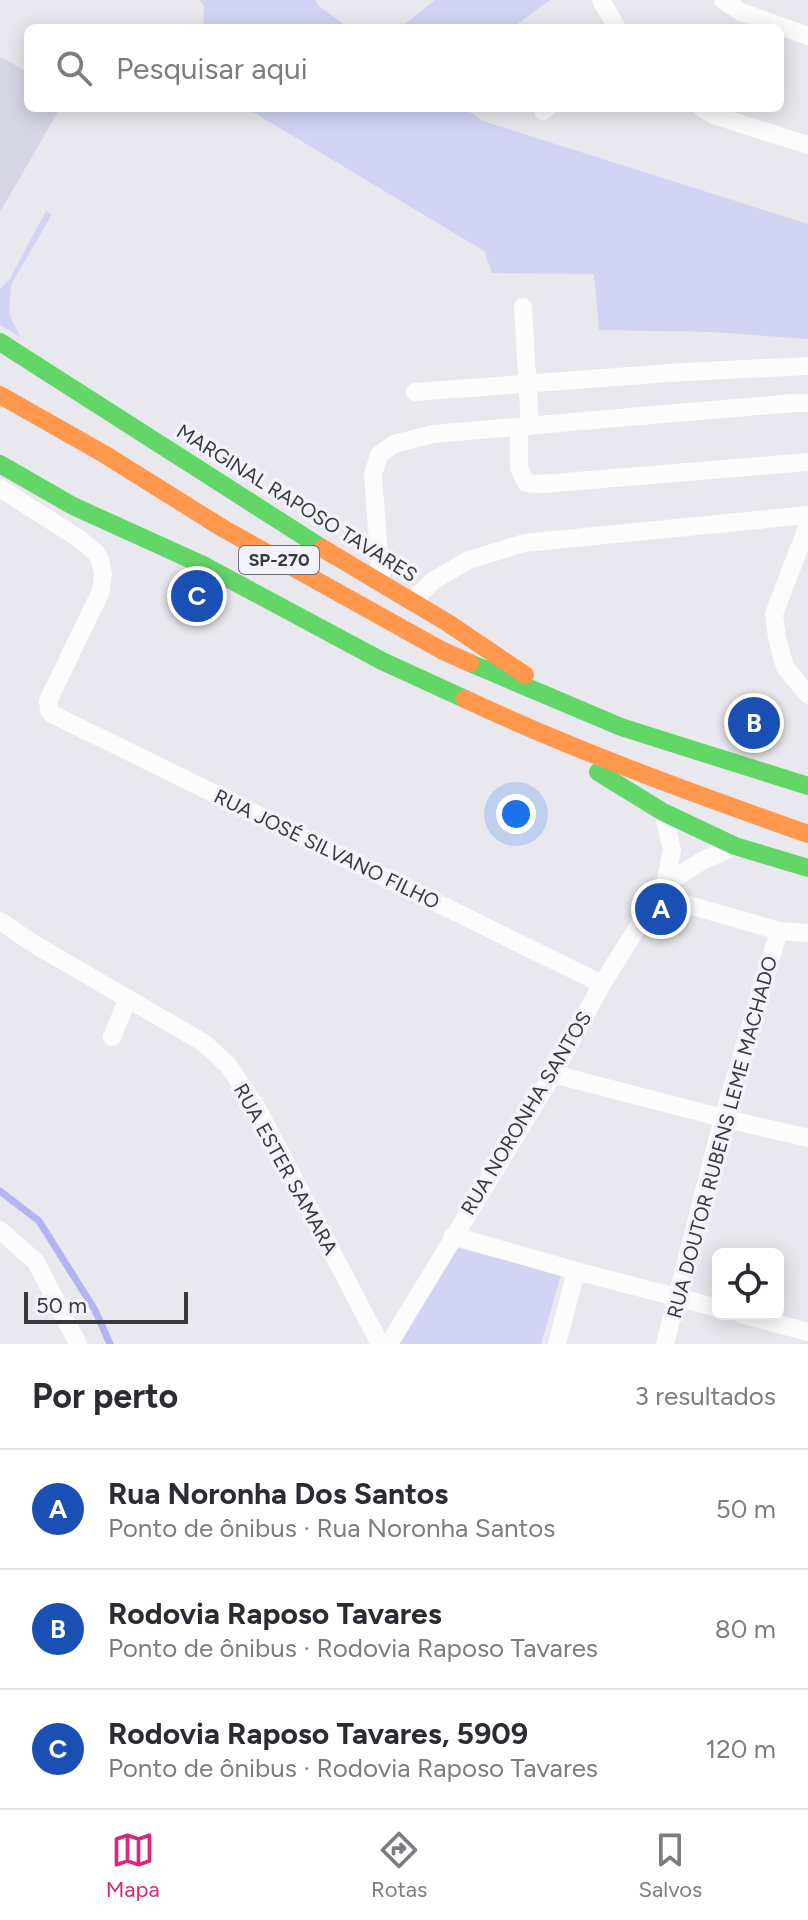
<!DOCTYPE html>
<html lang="pt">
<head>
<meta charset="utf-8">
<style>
	:root { --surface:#fff; --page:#f7f7f7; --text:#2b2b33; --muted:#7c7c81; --line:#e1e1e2; --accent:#db2777 }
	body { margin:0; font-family:Figtree,sans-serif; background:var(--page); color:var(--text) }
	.controls { position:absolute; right:24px; bottom:24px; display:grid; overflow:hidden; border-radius:12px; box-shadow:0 4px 20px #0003 }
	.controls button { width:72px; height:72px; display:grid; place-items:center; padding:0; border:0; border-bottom:2px solid var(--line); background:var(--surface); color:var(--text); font:40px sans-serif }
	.scale { position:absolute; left:24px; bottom:20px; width:164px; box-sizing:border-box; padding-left:8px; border:4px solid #38383d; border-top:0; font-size:22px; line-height:28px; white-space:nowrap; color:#38383d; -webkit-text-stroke:6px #f2f3fe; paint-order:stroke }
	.you { position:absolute; left:516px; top:814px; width:28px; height:28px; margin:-20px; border:6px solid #fff; border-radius:50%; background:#1a73e8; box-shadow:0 0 0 12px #1a73e833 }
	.badge { display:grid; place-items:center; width:52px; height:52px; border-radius:50%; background:var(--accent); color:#fff; font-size:26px; font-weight:700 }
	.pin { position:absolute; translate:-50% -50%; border:4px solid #fff; box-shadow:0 2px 8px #0006 }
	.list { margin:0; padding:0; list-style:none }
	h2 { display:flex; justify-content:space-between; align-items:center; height:104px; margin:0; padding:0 32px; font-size:34px }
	h2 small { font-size:26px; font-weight:400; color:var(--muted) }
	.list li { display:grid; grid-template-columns:52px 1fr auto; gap:24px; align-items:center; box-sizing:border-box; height:120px; padding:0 32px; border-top:2px solid var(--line) }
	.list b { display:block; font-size:30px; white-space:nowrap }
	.list p { margin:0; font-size:26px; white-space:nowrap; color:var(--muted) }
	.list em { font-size:26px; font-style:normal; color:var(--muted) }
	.icon { flex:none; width:44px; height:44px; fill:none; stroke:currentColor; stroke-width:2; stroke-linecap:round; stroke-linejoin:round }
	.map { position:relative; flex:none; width:808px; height:1344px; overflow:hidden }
	.search { position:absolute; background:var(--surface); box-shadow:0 4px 20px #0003; left:24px; right:24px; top:24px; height:88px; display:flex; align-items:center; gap:20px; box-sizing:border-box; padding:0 28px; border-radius:12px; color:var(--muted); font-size:30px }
	.sheet { height:464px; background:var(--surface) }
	nav { display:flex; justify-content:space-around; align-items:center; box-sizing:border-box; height:112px; border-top:2px solid var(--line); background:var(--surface); font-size:22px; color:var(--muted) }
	nav a { display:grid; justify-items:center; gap:4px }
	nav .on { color:var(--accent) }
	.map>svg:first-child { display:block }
</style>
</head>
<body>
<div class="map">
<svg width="808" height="1344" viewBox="0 0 808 1344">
	<rect width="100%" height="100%" fill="#e8e8ee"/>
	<path fill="#d3d4f4" d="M 199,0 L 315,0 L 319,6 L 349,28 L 203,28 L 204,6 Z
		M 435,0 L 550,0 L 512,28 L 400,28 Z
		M 246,108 L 463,108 L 483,121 L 808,224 L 808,339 L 712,332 L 599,330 L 594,274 L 492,273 L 484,251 Z
		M 46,211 L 52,214 L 11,285 L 9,314 L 21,338 L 0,325 L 0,289 L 9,280 Z
		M 455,1247 L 561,1275 L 541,1344 L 400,1344 Z"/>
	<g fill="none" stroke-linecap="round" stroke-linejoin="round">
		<path stroke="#b3b4f2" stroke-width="7" d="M 0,1191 L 39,1221 L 95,1310 L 110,1344"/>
	</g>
	<path fill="#d6d6e6" d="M 0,57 L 28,72 L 28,108 L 60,108 L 0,212 Z"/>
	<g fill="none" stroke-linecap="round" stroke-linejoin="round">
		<path stroke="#fcfcfc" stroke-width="18" d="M 601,0 L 617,28
			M 723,0 L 741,12 L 808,36
			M 702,108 L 713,115 L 808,145
			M 543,111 L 547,108
			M 523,307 L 530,426
			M 415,392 L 684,372 L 808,366
			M 519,427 L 519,468 L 526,483 L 541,484 L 808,462
			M 0,488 L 81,540 L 96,553 L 100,560 L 103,574 L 101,591 L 48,701 L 49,710 L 52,714 L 602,984
			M 808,525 L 774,614 L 777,638 L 785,667 L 808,695
			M 381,583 L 373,475 L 379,455 L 394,444 L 433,434 L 793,403 L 808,403
			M 412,601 L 434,580 L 469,560 L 524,543 L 808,515
			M 665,884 L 702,861 L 735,846
			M 658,896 L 779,931 L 808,933
			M 0,921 L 34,944 L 204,1043 L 228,1065 L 258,1110 L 380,1344
			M 112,1037 L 128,998
			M 553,1074 L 723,1118 L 808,1138
			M 0,1230 L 36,1262 L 78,1344
			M 453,1236 L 576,1271 L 718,1308
			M 741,1314 L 808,1332
			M 389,1344 L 553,1074 L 602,984 L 665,884 L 672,850 L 663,812
			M 557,1344 L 576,1271
			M 665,1344 L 723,1118 L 779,931"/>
		<path stroke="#63d668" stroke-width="18" d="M 0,342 L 322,548
			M 0,464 L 73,506 L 203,565 L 382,661 L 465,699
			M 470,663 L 621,727 L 808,786
			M 598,772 L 663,812 L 735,846 L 808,868"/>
		<path stroke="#ff974d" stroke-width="18" d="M 0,395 L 104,454 L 224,529 L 443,651 L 470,663
			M 322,548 L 448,623 L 525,675
			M 465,699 C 576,751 692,793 808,834"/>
	</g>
	<g text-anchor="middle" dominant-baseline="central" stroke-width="7" stroke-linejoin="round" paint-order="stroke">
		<rect fill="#f2f3fe" stroke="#707077" stroke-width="2" x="239" y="546" width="80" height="28" rx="6"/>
		<g font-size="18" font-weight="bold" fill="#38383d">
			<text x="279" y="560">SP-270</text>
		</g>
		<g font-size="20" fill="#38383d" stroke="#f2f3fe">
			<text transform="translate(297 503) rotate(32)">MARGINAL RAPOSO TAVARES</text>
			<text transform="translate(327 849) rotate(26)">RUA JOSÉ SILVANO FILHO</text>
			<text transform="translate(526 1113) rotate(-59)">RUA NORONHA SANTOS</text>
			<text transform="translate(722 1137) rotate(-75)">RUA DOUTOR RUBENS LEME MACHADO</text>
			<text transform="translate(286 1169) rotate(61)">RUA ESTER SAMARA</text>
		</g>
	</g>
</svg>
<div class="controls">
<button><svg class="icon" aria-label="locate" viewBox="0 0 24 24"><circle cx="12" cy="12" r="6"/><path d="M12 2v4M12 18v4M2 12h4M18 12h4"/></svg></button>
</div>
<div class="scale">50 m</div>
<div class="you"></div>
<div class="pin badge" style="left:661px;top:909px;background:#1a4fb4">A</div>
<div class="pin badge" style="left:754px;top:723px;background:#1a4fb4">B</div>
<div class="pin badge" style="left:197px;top:596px;background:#1a4fb4">C</div>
<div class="search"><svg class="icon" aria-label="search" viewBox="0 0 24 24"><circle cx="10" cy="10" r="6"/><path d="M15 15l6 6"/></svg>Pesquisar aqui</div>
</div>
<section class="sheet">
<h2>Por perto<small>3 resultados</small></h2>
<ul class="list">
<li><span class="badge" style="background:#1a4fb4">A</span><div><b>Rua Noronha Dos Santos</b><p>Ponto de ônibus · Rua Noronha Santos</p></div><em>50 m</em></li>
<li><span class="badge" style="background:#1a4fb4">B</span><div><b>Rodovia Raposo Tavares</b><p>Ponto de ônibus · Rodovia Raposo Tavares</p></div><em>80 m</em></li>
<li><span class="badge" style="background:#1a4fb4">C</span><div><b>Rodovia Raposo Tavares, 5909</b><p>Ponto de ônibus · Rodovia Raposo Tavares</p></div><em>120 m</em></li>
</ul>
</section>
<nav>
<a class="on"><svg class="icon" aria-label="map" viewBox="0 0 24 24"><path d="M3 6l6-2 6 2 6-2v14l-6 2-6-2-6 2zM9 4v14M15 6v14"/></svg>Mapa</a>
<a><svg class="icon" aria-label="directions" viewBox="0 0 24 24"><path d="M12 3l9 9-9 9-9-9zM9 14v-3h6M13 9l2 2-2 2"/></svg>Rotas</a>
<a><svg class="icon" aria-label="saved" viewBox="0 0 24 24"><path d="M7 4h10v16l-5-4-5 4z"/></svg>Salvos</a>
</nav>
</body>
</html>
